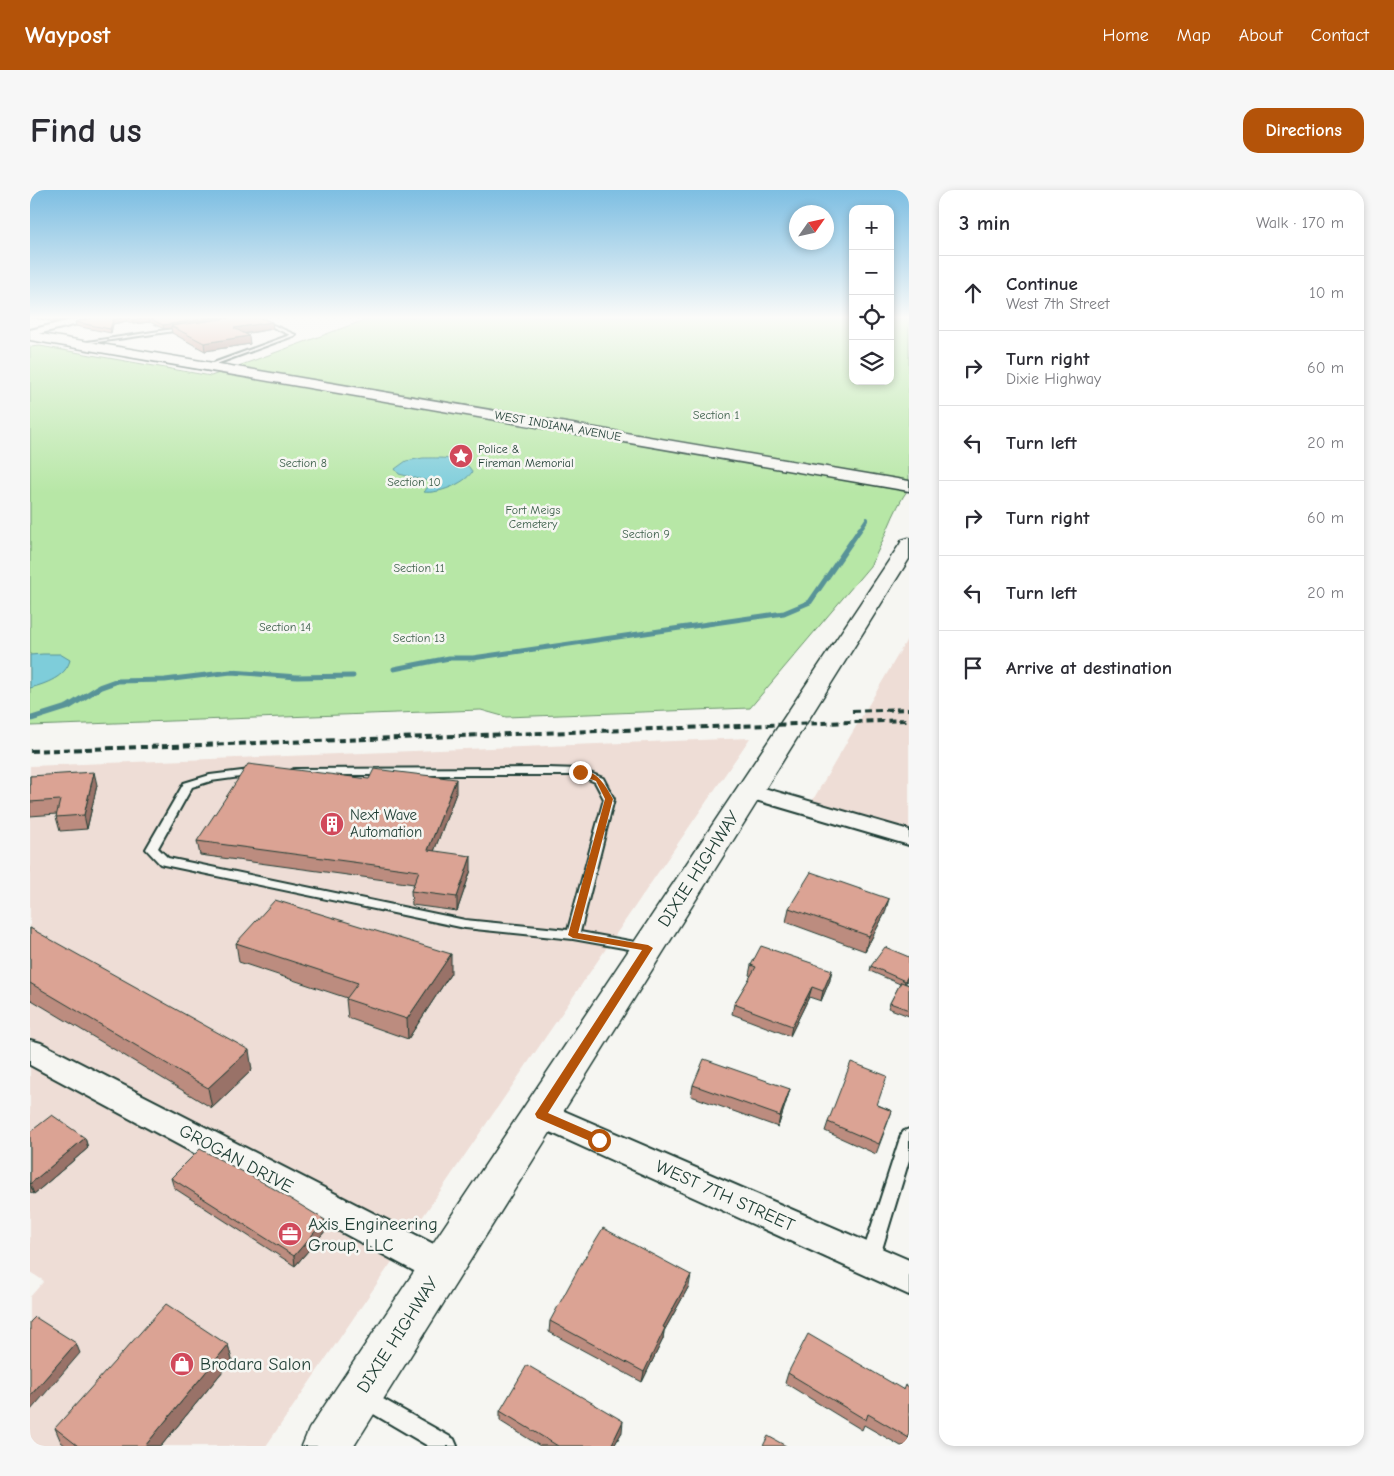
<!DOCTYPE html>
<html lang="en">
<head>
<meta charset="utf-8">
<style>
	:root { --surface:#fff; --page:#f7f7f7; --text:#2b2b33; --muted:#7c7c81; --line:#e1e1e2; --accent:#b45309 }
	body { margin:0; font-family:"Comic Neue",sans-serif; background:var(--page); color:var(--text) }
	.controls { position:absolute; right:15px; top:15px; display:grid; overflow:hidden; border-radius:10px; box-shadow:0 2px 8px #0003 }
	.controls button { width:45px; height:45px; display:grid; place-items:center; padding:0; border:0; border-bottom:1px solid var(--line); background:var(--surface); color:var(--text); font:25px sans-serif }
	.compass { position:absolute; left:759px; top:15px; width:45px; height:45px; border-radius:50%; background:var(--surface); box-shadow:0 2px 8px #0003; rotate:56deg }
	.stop { position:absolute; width:15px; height:15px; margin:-11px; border:4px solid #b45309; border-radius:50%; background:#fff }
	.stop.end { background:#b45309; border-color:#fff; box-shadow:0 1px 5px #0008 }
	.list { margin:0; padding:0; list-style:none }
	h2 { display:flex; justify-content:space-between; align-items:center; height:65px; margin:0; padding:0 20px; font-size:21px }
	h2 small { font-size:16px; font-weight:400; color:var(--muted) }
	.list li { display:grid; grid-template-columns:32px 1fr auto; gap:15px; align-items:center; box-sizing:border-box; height:75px; padding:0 20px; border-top:1px solid var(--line) }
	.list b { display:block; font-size:19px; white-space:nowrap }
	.list p { margin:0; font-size:16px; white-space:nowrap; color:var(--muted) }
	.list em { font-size:16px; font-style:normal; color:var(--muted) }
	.icon { flex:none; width:28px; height:28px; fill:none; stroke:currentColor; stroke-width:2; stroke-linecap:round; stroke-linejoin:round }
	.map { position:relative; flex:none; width:879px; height:1256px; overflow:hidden; border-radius:15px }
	header { display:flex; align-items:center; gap:30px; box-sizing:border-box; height:70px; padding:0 25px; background:var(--accent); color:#fff }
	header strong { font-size:24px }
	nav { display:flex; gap:28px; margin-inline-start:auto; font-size:18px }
	.intro { display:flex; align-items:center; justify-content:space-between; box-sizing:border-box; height:120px; padding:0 30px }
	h1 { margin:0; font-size:35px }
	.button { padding:12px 22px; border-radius:15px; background:var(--accent); color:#fff; font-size:18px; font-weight:700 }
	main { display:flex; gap:30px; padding:0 30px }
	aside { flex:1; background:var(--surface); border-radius:15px; box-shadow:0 2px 8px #0003 }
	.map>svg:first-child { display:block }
</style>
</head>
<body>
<header>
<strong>Waypost</strong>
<nav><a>Home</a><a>Map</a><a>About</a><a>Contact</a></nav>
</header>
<div class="intro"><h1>Find us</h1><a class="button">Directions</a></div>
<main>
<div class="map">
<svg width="879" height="1256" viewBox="0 0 879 1256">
	<rect width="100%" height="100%" fill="#f6f6f2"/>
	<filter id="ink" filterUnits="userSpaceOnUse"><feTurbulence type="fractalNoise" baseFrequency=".02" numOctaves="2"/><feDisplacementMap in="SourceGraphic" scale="10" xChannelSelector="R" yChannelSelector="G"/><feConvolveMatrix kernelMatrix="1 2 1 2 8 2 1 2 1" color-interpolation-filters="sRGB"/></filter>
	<g filter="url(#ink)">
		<path fill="#eeddd6" d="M 879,446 L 879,656 L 774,625 Z
			M 720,548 L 236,1256 L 0,1256 L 0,1107 L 14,1091 L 0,1082 L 0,576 Z"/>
		<path fill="#b7e7a6" stroke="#6b926d" d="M 343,127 L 823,127 L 823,191 L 860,191 L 860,127 L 879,127 L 879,298 C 862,321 855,351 840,376 L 720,518 L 476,527 L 451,520 L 0,536 L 0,157 L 10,156 L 181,186 Z"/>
		<path fill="#7ecdda" stroke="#589398" d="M 393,268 C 407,268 436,266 442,282 C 434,294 408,304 394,302 L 402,292 L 369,284 L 365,279 L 376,271 Z
			M 13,464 L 30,464 L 40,470 C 36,487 15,494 0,498 L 0,465 Z"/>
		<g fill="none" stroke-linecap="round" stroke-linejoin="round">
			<path stroke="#589398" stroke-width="4" d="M 829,341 L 837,329"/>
			<path stroke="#589398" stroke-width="5" d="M 364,479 L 419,468 L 443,468 L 754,423 L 780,412 L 830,339
				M 81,493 L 87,491 L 135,490 L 201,482 L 267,487 L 323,486"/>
			<path stroke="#589398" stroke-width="6" d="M 0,529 L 38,517 L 70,497 L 84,492"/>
			<g stroke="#1f3d34" stroke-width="4">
				<path id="service" d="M 227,128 L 266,145 L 178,177 L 178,175 L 260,145 L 227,130 Z
					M 156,137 L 158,139 L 46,155 L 44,154 Z
					M 517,578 L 550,579 L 573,588 L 584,609 L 550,742 L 616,754 L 621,755 L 622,758 L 621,761 L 616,762 L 543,749 L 435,738 L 134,675 L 130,674 L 116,659 L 154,593 L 180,585 L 228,579 L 233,582 L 232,584 L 181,591 L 162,597 L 128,658 L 138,668 L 435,730 L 538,740 L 574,609 L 565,592 L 548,585 L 264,585 L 259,582 L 264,579 Z
					M 879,939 L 879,970 L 849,1069 L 846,1074 L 840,1077 L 834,1074 L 831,1069 L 871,945 L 874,941 Z
					M 337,1200 L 424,1249 L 427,1256 L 398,1256 L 330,1216 L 327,1209 L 330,1202 Z"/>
			</g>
			<g stroke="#1f3d34" stroke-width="4">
				<path id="minor" d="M 53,127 L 69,127 L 67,129 L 0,146 L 0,140 Z
					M 720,594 L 879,640 L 879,655 L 712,606 L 709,601 L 712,596 Z
					M 0,850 L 11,853 L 425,1065 L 430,1077 L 425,1089 L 412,1093 L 399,1089 L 0,875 Z
					M 511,911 L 879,1070 L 879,1105 L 500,933 L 495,924 L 500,915 Z"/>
			</g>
			<g stroke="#1f3d34" stroke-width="3">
				<path id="secondary" d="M 0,142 L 879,291 L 879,301 L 0,150 Z"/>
			</g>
			<g stroke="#1f3d34" stroke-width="3">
				<path id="primary" d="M 879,348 L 879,369 L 324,1256 L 272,1256 L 279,1239 L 870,354 L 872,350 Z"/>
			</g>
			<use href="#service" fill="#f6f6f2" fill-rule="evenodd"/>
			<use href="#minor" fill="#f6f6f2" fill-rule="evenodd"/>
			<use href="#secondary" fill="#f6f6f2" fill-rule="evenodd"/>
			<use href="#primary" fill="#f6f6f2" fill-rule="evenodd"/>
			<path stroke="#1f3d34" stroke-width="4" stroke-dasharray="7 4" stroke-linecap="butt" d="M 822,521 L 879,519
				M 0,561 L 879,530"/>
		</g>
		<path fill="#bc8c7f" stroke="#1f3d34" d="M 0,127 L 46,127 L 25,132 Z
			M 66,127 L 229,127 L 243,139 L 215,144 L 220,154 L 175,161 L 142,143 L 141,138 L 134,139 L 120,132 L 103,134 L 97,131 L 83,134 L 81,143 L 46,136 L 45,132 Z
			M 0,586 L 67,595 L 57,639 L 30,641 L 26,627 L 27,624 L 0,626 Z
			M 426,603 L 404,661 L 441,680 L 427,721 L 382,715 L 381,701 L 384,694 L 170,665 L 167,651 Z
			M 759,718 L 855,723 L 835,761 L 756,732 Z
			M 0,738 L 222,880 L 182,918 L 0,809 Z
			M 206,753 L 421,783 L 378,849 L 318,828 L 316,809 L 317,808 L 209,772 Z
			M 879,767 L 875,793 L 879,795 L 879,826 L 858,818 L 860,813 L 870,794 L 840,781 L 841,776 Z
			M 721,775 L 800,790 L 791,811 L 779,807 L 760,846 L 702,824 L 704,814 L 721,786 L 719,785 Z
			M 663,895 L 760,899 L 757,909 L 748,937 L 661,906 Z
			M 848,915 L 862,921 L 846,964 L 795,941 L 798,932 Z
			M 0,942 L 55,948 L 58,958 L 4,1004 L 0,1002 Z
			M 141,988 L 296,1040 L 265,1076 L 144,998 Z
			M 659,1096 L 634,1141 L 633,1149 L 612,1192 L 519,1142 L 520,1131 Z
			M 198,1155 L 202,1170 L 131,1256 L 36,1256 L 31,1252 L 25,1238 Z
			M 758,1183 L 874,1200 L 879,1197 L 879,1256 L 871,1256 L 834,1235 L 832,1240 L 755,1193 Z
			M 470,1221 L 592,1242 L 584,1256 L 510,1256 L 470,1231 Z"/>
		<path fill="#997268" stroke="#1f3d34" d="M 28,127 L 46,127 L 25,132 L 24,128 Z
			M 94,127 L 96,127 L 97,131 L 83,134 L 81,143 L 80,139 L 83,130 Z
			M 190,127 L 216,127 L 141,136 L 141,138 L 134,139 L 133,135 Z
			M 119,128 L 120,132 L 103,134 L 102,130 Z
			M 242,132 L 243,139 L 204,145 L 204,138 Z
			M 219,146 L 220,154 L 175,161 L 174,153 Z
			M 64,582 L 67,595 L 57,639 L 54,625 Z
			M 426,589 L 426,603 L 399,675 L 398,660 Z
			M 441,666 L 441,680 L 427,721 L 427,707 Z
			M 859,709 L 855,723 L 835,761 L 839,746 Z
			M 421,764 L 421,783 L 378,849 L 377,829 Z
			M 802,780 L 800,790 L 791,811 L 793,801 Z
			M 879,784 L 879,787 L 874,796 L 875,791 Z
			M 782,797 L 779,807 L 760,846 L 762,836 Z
			M 219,860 L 222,880 L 182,918 L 178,898 Z
			M 760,899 L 757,909 L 748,937 L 750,926 Z
			M 55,948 L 58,958 L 4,1004 L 0,994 Z
			M 295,1030 L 296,1040 L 265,1076 L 264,1066 Z
			M 661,1085 L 659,1096 L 634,1141 L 633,1149 L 612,1192 L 614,1182 L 633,1137 Z
			M 46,1153 L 50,1163 L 0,1221 L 0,1206 Z
			M 198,1155 L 202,1170 L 131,1256 L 115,1256 Z
			M 593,1231 L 592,1242 L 584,1256 L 581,1256 Z"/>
		<path fill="#dba394" stroke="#1f3d34" d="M 66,127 L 94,127 L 83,130 L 80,139 L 45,132 Z
			M 97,127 L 190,127 L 133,135 L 119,128 L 102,130 Z
			M 206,127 L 229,127 L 242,132 L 204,138 L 219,146 L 174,153 L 141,136 Z
			M 218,574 L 339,589 L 344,579 L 426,589 L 398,660 L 441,666 L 427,707 L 381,701 L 389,681 L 167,651 Z
			M 64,582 L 54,625 L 26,627 L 30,610 L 0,612 L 0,586 Z
			M 781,682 L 859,709 L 839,746 L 759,718 Z
			M 245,710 L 421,764 L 377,829 L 316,809 L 328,793 L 206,753 Z
			M 0,738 L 219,860 L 178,898 L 0,793 Z
			M 731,756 L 802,780 L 793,801 L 782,797 L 762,836 L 704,814 L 726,777 L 721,775 Z
			M 855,757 L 879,767 L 879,784 L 875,791 L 841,776 Z
			M 871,792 L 879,795 L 879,820 L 860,813 Z
			M 674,869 L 760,899 L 750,926 L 663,895 Z
			M 821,872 L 857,886 L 847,915 L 862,921 L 849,954 L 798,932 Z
			M 22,925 L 55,948 L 0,994 L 0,942 Z
			M 170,959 L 236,994 L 295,1030 L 264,1066 L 141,988 Z
			M 573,1038 L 661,1085 L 633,1137 L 635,1138 L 614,1182 L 520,1131 L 551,1074 Z
			M 136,1114 L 198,1155 L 115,1256 L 48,1256 L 25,1238 Z
			M 5,1127 L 46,1153 L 0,1206 L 0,1132 Z
			M 778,1144 L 874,1200 L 876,1195 L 879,1197 L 879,1248 L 838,1224 L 836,1230 L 758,1183 Z
			M 497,1175 L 593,1231 L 581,1256 L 528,1256 L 470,1221 Z
			M 738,1246 L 756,1256 L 733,1256 Z"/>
	</g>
	<linearGradient id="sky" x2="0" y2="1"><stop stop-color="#7dbee2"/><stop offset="0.42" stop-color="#fbfbf9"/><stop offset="1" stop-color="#fbfbf9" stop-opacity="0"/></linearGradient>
	<rect width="879" height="303" fill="url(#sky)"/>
	<path fill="#b45309" d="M 547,580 C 566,579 575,594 583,609 L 548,743 L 618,755 L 623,758 L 518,923 L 573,947 L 575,950 L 573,953 L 569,955 L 507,928 L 505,924 L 612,760 L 543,748 L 538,745 L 575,609 L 566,591 L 547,584 Z"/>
	<defs>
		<g id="sight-disc" transform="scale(1.25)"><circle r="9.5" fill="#d1495b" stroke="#f6f6f2"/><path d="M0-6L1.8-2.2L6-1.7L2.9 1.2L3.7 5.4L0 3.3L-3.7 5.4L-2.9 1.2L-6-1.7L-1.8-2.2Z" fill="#fff"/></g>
		<g id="building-disc" transform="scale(1.25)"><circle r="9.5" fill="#d1495b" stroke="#f6f6f2"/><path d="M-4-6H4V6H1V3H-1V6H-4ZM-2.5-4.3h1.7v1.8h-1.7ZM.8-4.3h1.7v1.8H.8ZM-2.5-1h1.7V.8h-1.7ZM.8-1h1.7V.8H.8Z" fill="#fff"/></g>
		<g id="office-disc" transform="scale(1.25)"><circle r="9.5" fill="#d1495b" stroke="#f6f6f2"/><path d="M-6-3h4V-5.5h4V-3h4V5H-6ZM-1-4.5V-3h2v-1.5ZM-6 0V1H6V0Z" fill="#fff"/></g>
		<g id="shop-disc" transform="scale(1.25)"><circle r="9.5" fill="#d1495b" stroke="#f6f6f2"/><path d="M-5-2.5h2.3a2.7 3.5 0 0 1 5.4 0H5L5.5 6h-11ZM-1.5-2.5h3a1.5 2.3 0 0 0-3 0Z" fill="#fff"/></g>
	</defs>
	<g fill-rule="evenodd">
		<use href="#sight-disc" x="431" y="266"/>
		<use href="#building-disc" x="302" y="634"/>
		<use href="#office-disc" x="260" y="1044"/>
		<use href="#shop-disc" x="152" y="1174"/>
	</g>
	<g text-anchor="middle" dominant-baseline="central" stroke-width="5" stroke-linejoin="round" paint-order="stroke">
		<g font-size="12" fill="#3d5f4b" stroke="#f6f6f2">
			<text x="686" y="225">Section 1</text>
			<text x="273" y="273">Section 8</text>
			<text x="384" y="292">Section 10</text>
			<text x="503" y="320">Fort Meigs<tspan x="503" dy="14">Cemetery</tspan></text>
			<text x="616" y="344">Section 9</text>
			<text x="389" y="378">Section 11</text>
			<text x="255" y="437">Section 14</text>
			<text x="389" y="448">Section 13</text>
		</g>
		<g font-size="12" fill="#1f3d34" stroke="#f6f6f2">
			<text transform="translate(528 236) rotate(10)">WEST INDIANA AVENUE</text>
		</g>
		<g font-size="12" fill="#1f3d34" stroke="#f6f6f2" text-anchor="start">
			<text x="448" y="259">Police &amp;<tspan x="448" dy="14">Fireman Memorial</tspan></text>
		</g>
		<g font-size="15" fill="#1f3d34" stroke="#f6f6f2" text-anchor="start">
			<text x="320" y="625">Next Wave<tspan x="320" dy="17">Automation</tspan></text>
		</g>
		<g font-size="18" fill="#1f3d34" stroke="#f6f6f2">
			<text transform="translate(669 679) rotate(-57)">DIXIE HIGHWAY</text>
			<text transform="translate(206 969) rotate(28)">GROGAN DRIVE</text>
			<text transform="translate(695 1006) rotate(24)">WEST 7TH STREET</text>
			<text transform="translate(368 1145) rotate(-57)">DIXIE HIGHWAY</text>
		</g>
		<g font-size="18" fill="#1f3d34" stroke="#f6f6f2" text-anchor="start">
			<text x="278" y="1034">Axis Engineering<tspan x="278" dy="21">Group, LLC</tspan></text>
			<text x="170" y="1174">Brodara Salon</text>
		</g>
	</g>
</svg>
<div class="controls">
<button>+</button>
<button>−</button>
<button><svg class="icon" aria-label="locate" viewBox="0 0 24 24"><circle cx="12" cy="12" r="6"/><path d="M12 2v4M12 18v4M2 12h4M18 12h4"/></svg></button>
<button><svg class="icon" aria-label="layers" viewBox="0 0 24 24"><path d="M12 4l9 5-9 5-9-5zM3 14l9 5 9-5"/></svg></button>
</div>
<svg class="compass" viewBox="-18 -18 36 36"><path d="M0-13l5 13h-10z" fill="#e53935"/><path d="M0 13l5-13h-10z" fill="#7c7c81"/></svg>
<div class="stop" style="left:569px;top:950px"></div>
<div class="stop end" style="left:550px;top:582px"></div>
</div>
<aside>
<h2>3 min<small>Walk · 170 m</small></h2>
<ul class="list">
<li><svg class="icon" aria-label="ahead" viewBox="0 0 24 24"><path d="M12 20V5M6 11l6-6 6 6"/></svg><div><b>Continue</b><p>West 7th Street</p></div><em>10 m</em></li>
<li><svg class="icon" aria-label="right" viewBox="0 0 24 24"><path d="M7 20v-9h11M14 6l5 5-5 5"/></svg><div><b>Turn right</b><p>Dixie Highway</p></div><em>60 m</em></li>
<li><svg class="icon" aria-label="left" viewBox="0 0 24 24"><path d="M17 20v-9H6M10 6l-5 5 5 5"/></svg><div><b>Turn left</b></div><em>20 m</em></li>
<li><svg class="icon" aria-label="right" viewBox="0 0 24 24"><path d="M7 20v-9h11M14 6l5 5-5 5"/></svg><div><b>Turn right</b></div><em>60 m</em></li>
<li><svg class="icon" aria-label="left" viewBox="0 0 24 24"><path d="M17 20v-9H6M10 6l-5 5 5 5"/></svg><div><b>Turn left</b></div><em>20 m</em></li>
<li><svg class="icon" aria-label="arrive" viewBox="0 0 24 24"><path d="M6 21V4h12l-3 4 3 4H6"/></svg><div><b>Arrive at destination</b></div></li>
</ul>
</aside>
</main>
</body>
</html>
